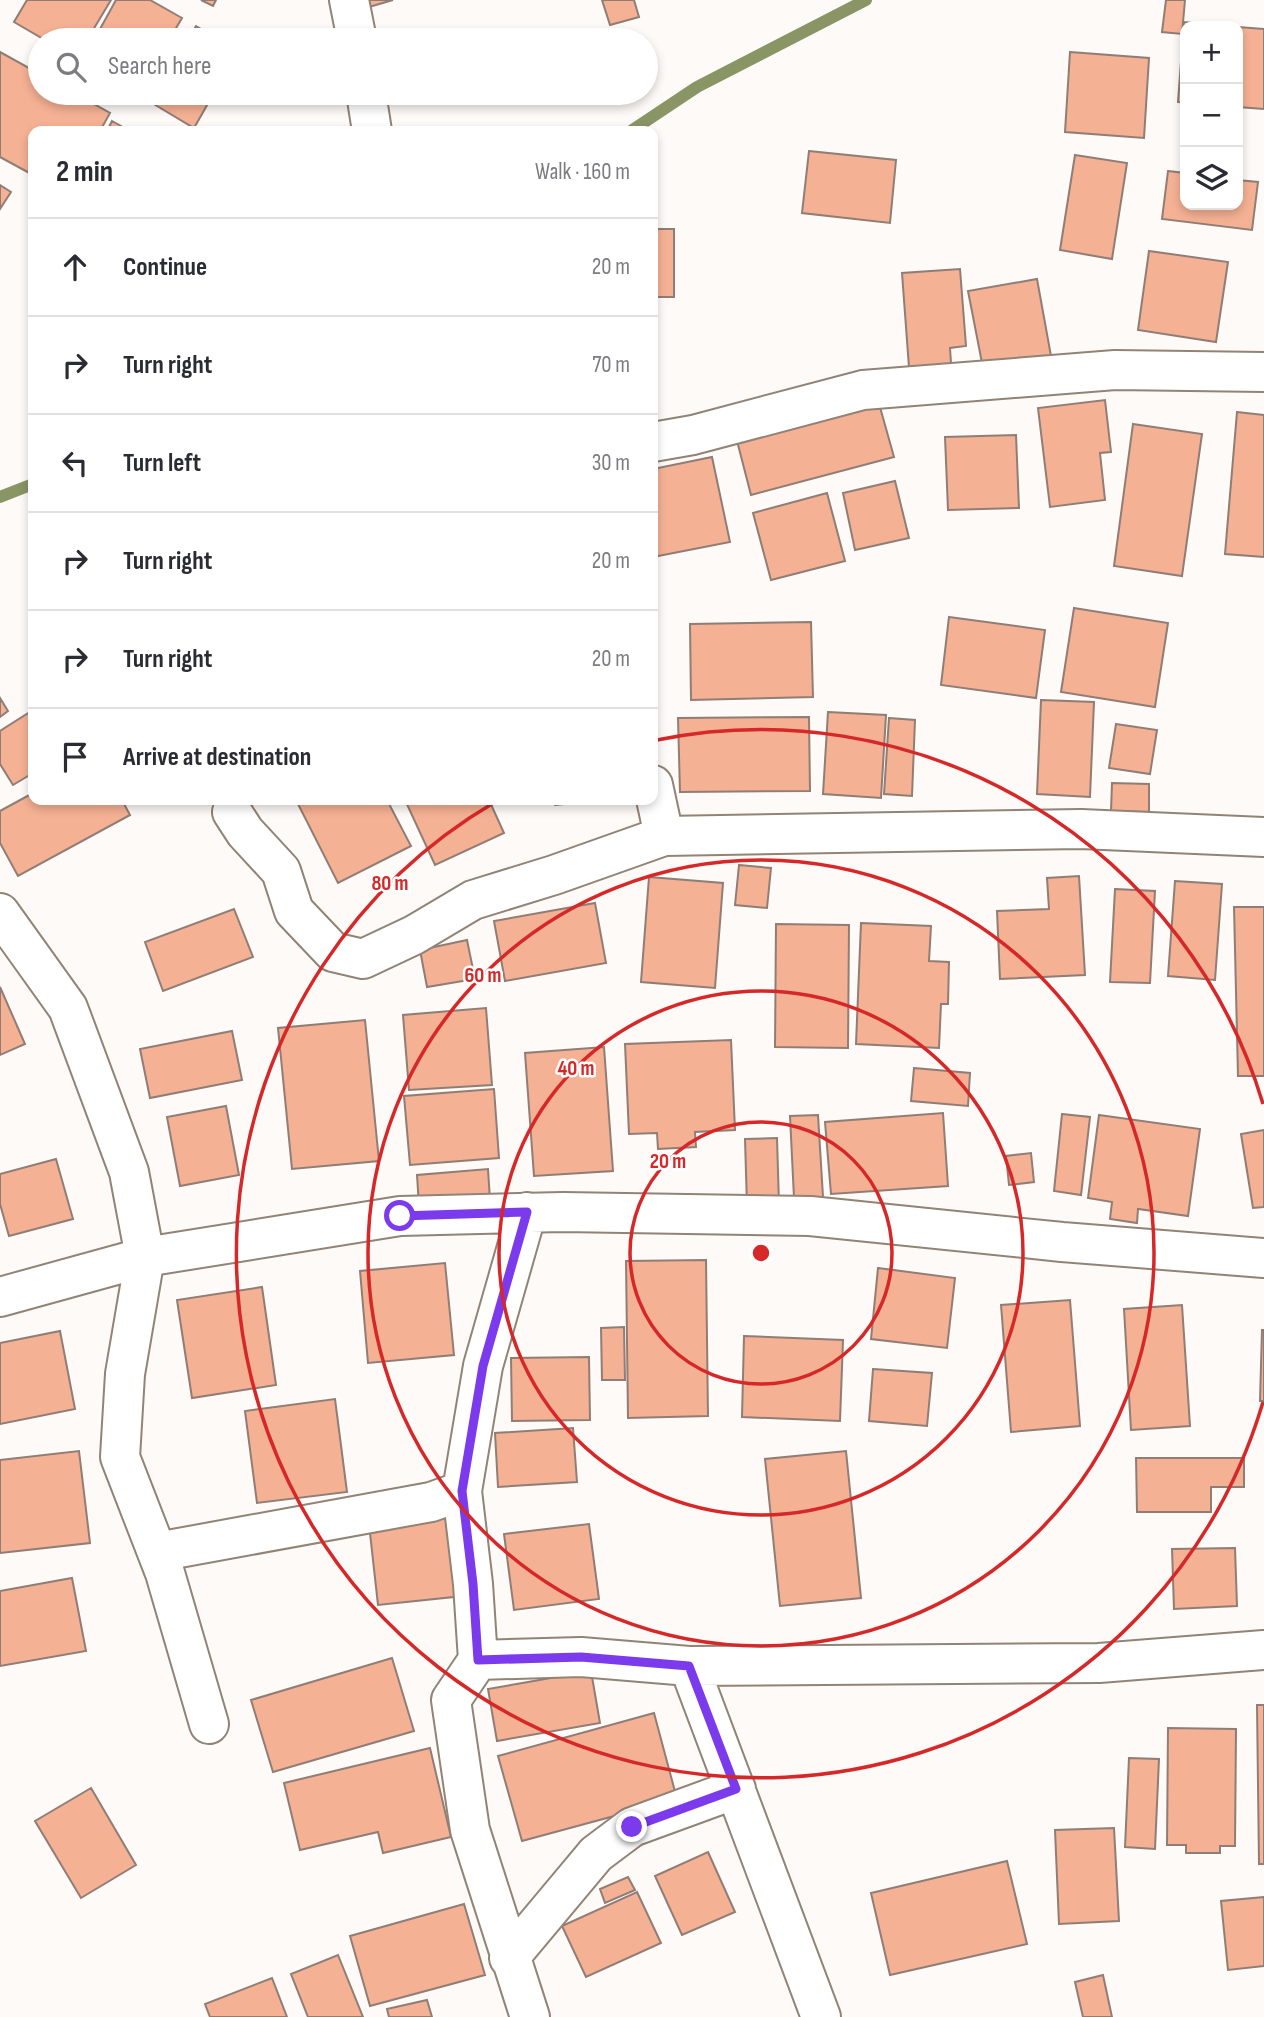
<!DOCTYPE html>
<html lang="en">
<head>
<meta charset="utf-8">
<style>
	:root { --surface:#fff; --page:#f7f7f7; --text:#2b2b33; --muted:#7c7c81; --line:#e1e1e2 }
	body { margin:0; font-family:"Sofia Sans Condensed",sans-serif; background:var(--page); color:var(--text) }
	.controls { position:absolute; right:21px; top:21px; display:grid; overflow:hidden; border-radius:14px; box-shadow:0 4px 10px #0003 }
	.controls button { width:63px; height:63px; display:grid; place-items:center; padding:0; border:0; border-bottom:2px solid var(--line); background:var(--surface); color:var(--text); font:35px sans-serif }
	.stop { position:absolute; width:21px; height:21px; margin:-16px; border:5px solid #7c3aed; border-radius:50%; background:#fff }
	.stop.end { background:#7c3aed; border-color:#fff; box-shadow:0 2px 7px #0008 }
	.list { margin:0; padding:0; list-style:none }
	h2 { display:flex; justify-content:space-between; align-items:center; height:91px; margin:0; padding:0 28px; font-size:30px }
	h2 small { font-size:23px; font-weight:400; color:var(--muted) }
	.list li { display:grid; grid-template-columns:46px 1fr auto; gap:21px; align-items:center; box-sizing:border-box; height:98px; padding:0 28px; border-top:2px solid var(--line) }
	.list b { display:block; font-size:26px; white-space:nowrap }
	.list em { font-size:23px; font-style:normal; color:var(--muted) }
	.icon { flex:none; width:38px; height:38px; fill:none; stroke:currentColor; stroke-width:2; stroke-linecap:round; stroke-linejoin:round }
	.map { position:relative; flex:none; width:1264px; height:2017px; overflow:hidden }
	.search { position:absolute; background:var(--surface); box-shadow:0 4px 10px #0003; left:28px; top:28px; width:630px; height:77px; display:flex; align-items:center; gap:18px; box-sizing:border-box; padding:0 24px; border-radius:38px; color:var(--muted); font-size:26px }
	.panel { position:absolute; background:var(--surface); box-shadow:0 4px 10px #0003; left:28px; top:126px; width:630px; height:679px; border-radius:14px }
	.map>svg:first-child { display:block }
</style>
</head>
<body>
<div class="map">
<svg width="1264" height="2017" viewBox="0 0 1264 2017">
	<rect width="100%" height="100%" fill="#fdfaf7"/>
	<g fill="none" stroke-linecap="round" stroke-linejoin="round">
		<path stroke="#8a9565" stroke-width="12" d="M 631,131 L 697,87 L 866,0
			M 0,497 L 33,484"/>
	</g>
	<path fill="#f5b194" stroke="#907d75" stroke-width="2" d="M 27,0 L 111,0 L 87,40 L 45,40 L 14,22 Z
		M 116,0 L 150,0 L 182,18 L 169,40 L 94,40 Z
		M 201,0 L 216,0 L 213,6 Z
		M 367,0 L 393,0 L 369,7 Z
		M 602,0 L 634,0 L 639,17 L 610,25 Z
		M 1166,0 L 1185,0 L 1182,34 L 1162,32 Z
		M 1184,22 L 1229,26 L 1185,26 L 1185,103 L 1178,102 Z
		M 196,26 L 220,40 L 188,40 Z
		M 1238,27 L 1264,29 L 1264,109 L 1238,107 Z
		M 0,52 L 40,74 L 40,93 L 74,93 L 110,113 L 100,131 L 33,131 L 33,175 L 0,157 Z
		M 1070,52 L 1149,58 L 1144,138 L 1065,132 Z
		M 158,93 L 214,93 L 194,128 L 152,103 Z
		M 112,121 L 130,131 L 107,131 Z
		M 809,151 L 896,160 L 890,223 L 802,213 Z
		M 1075,155 L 1127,163 L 1112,259 L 1060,250 Z
		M 1168,171 L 1185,173 L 1185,205 L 1238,205 L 1238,180 L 1258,182 L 1252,230 L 1162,219 Z
		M 0,185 L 11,192 L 0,209 Z
		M 653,229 L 674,229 L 674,297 L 653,297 Z
		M 1149,251 L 1228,262 L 1216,342 L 1138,330 Z
		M 960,269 L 966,346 L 950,348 L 952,378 L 910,381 L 902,273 Z
		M 1037,279 L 1051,356 L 983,368 L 968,291 Z
		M 878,400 L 894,457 L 751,495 L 736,437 Z
		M 1105,400 L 1111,452 L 1100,453 L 1105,500 L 1050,507 L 1038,408 Z
		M 1237,412 L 1264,415 L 1264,557 L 1225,554 Z
		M 1133,424 L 1202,434 L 1182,576 L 1114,566 Z
		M 1016,435 L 1019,508 L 948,510 L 945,437 Z
		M 712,457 L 730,542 L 653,557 L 653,469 Z
		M 895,481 L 909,538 L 855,550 L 843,493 Z
		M 827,493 L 845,561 L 771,580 L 753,513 Z
		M 1074,608 L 1168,623 L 1155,707 L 1061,692 Z
		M 949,617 L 1045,630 L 1036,698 L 941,685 Z
		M 811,622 L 813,697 L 691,700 L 690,624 Z
		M 0,698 L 8,711 L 0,717 Z
		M 1041,700 L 1094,702 L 1090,797 L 1037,794 Z
		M 33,710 L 33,773 L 13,785 L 0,764 L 0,731 Z
		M 828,712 L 886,715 L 881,798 L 823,794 Z
		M 809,717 L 810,791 L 680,792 L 678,718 Z
		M 889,718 L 915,720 L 912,796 L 884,794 Z
		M 1116,724 L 1157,730 L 1150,774 L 1109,768 Z
		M 1112,783 L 1149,784 L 1149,812 L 1111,811 Z
		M 33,793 L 33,800 L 122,800 L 130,815 L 18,876 L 0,843 L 0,811 Z
		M 296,800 L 387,800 L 411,846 L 338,883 Z
		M 405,800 L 489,800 L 504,833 L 435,865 Z
		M 554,800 L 606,800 L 555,805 Z
		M 739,865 L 771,868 L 767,908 L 735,905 Z
		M 1079,876 L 1085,975 L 1000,979 L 997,911 L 1049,909 L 1047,878 Z
		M 649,877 L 723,883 L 715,988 L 641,982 Z
		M 1175,881 L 1222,884 L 1215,980 L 1168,976 Z
		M 1115,889 L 1155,891 L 1150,983 L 1110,982 Z
		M 595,903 L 606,963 L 505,981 L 494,921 Z
		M 1234,907 L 1264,907 L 1264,1076 L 1238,1076 Z
		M 234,909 L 253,957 L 163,991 L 145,942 Z
		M 861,923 L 931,926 L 929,961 L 949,962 L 948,1004 L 941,1004 L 939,1048 L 856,1044 Z
		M 776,924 L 849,925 L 848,1048 L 775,1047 Z
		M 467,940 L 475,979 L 427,987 L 420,950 Z
		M 0,987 L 25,1044 L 0,1055 Z
		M 486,1008 L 492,1085 L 409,1090 L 403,1015 Z
		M 365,1020 L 379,1161 L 292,1169 L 278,1028 Z
		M 232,1031 L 242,1080 L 150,1098 L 140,1049 Z
		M 731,1040 L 735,1130 L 695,1132 L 696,1147 L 658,1149 L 657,1133 L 629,1134 L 625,1044 Z
		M 604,1047 L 613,1171 L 534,1176 L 525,1053 Z
		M 914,1068 L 970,1073 L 968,1106 L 911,1101 Z
		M 494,1089 L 499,1158 L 410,1165 L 404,1096 Z
		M 226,1106 L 239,1175 L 180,1186 L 167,1117 Z
		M 943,1113 L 948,1186 L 831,1194 L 825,1122 Z
		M 1062,1114 L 1090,1117 L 1081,1195 L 1054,1191 Z
		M 818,1115 L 823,1197 L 794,1198 L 790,1116 Z
		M 1099,1115 L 1200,1129 L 1188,1216 L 1138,1209 L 1137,1223 L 1110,1219 L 1112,1202 L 1088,1198 Z
		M 1264,1130 L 1264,1207 L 1253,1208 L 1241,1134 Z
		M 777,1138 L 779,1205 L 747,1206 L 745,1139 Z
		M 1031,1153 L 1034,1182 L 1009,1185 L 1006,1156 Z
		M 56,1159 L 73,1219 L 9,1236 L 0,1204 L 0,1174 Z
		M 488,1169 L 490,1200 L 419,1206 L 417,1175 Z
		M 706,1260 L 708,1416 L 628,1418 L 626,1261 Z
		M 445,1263 L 454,1355 L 368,1363 L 360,1271 Z
		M 878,1268 L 955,1278 L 947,1348 L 871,1339 Z
		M 262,1287 L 276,1385 L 192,1398 L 177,1300 Z
		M 1070,1300 L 1080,1426 L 1011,1432 L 1001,1305 Z
		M 1182,1305 L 1190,1426 L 1131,1430 L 1124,1309 Z
		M 624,1327 L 625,1380 L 602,1380 L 601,1328 Z
		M 1262,1330 L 1264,1330 L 1264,1401 L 1260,1401 Z
		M 60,1331 L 75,1409 L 0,1424 L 0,1343 Z
		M 744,1336 L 843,1340 L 840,1421 L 742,1417 Z
		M 589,1357 L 590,1420 L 512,1421 L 511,1358 Z
		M 873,1369 L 932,1373 L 927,1426 L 869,1421 Z
		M 335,1399 L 347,1492 L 257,1503 L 245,1411 Z
		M 573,1428 L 577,1482 L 498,1487 L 495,1433 Z
		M 79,1451 L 90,1543 L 0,1553 L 0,1460 Z
		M 846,1451 L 861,1598 L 780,1606 L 765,1459 Z
		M 1136,1458 L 1244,1458 L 1244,1487 L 1211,1487 L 1211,1512 L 1137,1512 Z
		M 453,1515 L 463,1596 L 378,1605 L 369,1524 Z
		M 589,1524 L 599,1599 L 514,1610 L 504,1534 Z
		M 1235,1548 L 1237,1606 L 1174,1609 L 1172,1549 Z
		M 72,1578 L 86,1651 L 0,1666 L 0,1591 Z
		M 392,1658 L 414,1731 L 273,1772 L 251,1700 Z
		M 591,1671 L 600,1723 L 497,1741 L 488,1689 Z
		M 1257,1705 L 1264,1705 L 1264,1864 L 1259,1864 Z
		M 654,1713 L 677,1799 L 522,1841 L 498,1756 Z
		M 1168,1728 L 1236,1729 L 1235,1846 L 1220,1846 L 1220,1853 L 1186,1853 L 1186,1845 L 1167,1845 Z
		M 430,1748 L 451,1837 L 383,1853 L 378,1832 L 300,1850 L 284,1783 Z
		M 1129,1758 L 1159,1759 L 1155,1849 L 1125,1847 Z
		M 91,1788 L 136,1865 L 81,1898 L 35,1821 Z
		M 1114,1828 L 1119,1921 L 1059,1924 L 1055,1830 Z
		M 708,1852 L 735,1912 L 682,1935 L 655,1876 Z
		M 1007,1861 L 1027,1944 L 890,1975 L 871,1893 Z
		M 628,1877 L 635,1890 L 605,1903 L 600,1889 Z
		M 637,1892 L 661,1943 L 586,1977 L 562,1926 Z
		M 1264,1897 L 1264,1966 L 1228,1970 L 1221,1901 Z
		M 464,1904 L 485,1975 L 370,2006 L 350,1936 Z
		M 338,1955 L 363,2017 L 308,2017 L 291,1974 Z
		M 1103,1975 L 1112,2017 L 1083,2017 L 1075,1982 Z
		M 272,1978 L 287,2017 L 210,2017 L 205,2004 Z
		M 427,2000 L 432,2017 L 389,2017 L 387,2009 Z"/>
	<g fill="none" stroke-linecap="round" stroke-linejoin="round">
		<g stroke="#918375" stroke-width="42">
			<path id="minor" d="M 349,0 L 357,40
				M 366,93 L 372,131
				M 653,442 L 693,435 L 863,390 L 1115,370 L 1264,372
				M 653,785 L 664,836
				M 232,812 L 245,832 L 281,871 L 294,911 L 333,952 L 363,959 L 414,935 L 473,900 L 554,875 L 664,836 L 1081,829 L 1264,837
				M 0,913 L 68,1008 L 129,1172 L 145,1257 L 125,1374 L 120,1457 L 165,1573 L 209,1724
				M 527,1212 L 483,1366 L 462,1491 L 473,1584 L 478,1660 L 581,1657 L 689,1666 L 1099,1663 L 1264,1650
				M 0,1297 L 145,1257 L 400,1216 L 563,1212 L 810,1216 L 1062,1242 L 1264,1258
				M 157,1552 L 431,1502 L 462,1491
				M 478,1660 L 451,1700 L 470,1830 L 530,2017
				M 689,1666 L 821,2017
				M 509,1958 L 596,1854 L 632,1827 L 736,1789"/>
		</g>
		<use href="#minor" stroke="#fff" stroke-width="38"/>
	</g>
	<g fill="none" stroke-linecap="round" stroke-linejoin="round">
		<path stroke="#7c3aed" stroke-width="9" d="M 400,1216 L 527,1212 L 483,1366 L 462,1491 L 473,1584 L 478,1660 L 581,1657 L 689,1666 L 736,1789 L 632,1827"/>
	</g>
	<g fill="none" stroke="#d62828" stroke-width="3.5">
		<circle cx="761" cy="1253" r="131"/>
		<circle cx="761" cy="1253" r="262"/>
		<circle cx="761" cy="1253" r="393"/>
		<path d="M1263 1402A524 524 0 1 1 495 802M657 740A524 524 0 0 1 1263 1104"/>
	</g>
	<circle cx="761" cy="1253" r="10" fill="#d62828" stroke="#fff" stroke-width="3.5"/>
	<g font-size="21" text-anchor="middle" font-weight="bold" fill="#d62828" stroke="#fff" stroke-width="5" stroke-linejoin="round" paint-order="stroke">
		<text x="390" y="890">80 m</text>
		<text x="483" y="982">60 m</text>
		<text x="576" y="1075">40 m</text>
		<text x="668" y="1168">20 m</text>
	</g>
</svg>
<div class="controls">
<button>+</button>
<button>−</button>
<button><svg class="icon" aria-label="layers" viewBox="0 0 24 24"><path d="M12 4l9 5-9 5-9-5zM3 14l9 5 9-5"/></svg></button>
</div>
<div class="stop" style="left:400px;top:1216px"></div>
<div class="stop end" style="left:632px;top:1827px"></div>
<div class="search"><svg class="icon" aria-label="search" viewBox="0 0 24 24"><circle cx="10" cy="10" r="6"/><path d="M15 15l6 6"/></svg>Search here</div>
<section class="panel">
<h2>2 min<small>Walk · 160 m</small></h2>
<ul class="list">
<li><svg class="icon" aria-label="ahead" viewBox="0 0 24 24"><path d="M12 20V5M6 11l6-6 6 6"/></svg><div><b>Continue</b></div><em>20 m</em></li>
<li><svg class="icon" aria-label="right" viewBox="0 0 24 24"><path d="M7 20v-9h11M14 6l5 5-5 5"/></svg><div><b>Turn right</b></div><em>70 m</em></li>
<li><svg class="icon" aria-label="left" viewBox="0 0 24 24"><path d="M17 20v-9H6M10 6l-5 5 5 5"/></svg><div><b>Turn left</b></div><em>30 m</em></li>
<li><svg class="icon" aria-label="right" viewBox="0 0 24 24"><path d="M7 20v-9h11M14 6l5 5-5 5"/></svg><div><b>Turn right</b></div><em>20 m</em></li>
<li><svg class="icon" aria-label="right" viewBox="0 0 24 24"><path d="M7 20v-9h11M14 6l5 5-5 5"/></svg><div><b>Turn right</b></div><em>20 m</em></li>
<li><svg class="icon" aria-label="arrive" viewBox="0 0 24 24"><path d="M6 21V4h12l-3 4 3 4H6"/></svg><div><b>Arrive at destination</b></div></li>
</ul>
</section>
</div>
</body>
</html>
